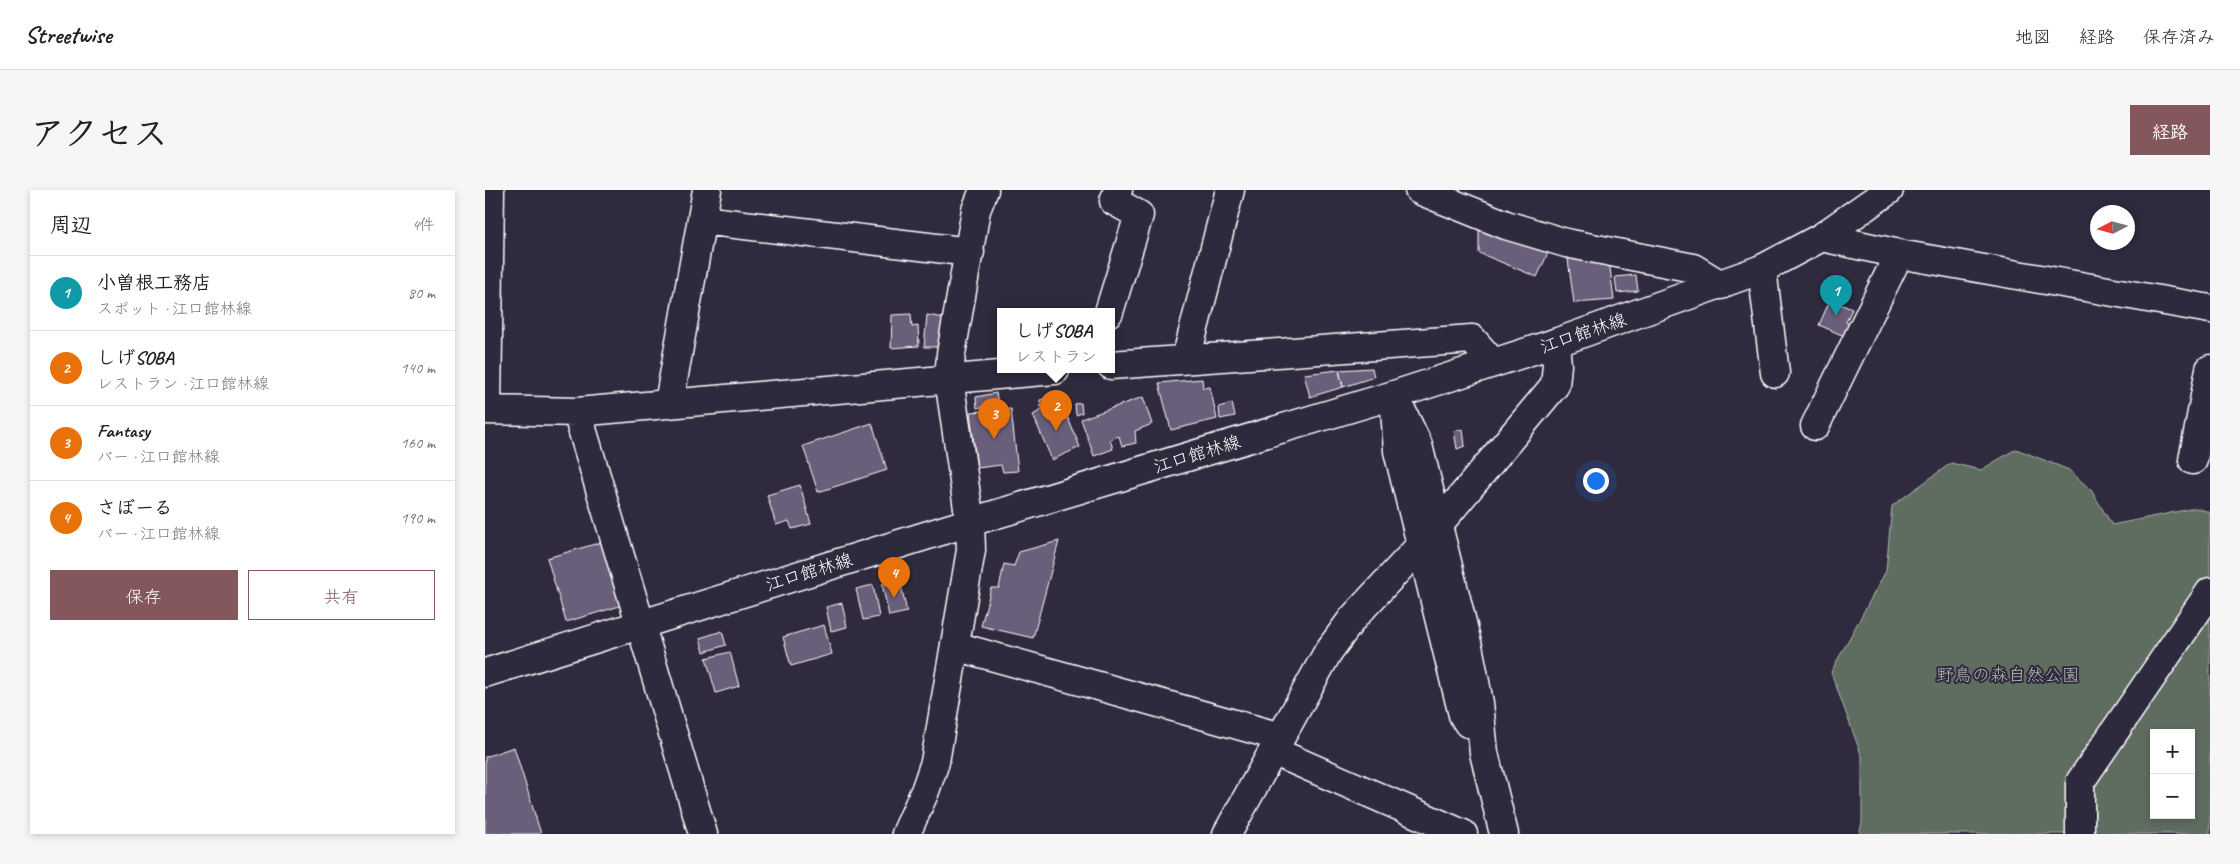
<!DOCTYPE html>
<html lang="ja">
<head>
<meta charset="utf-8">
<style>
	:root { --surface:#fff; --page:#f6f6f6; --text:#202124; --muted:#757577; --line:#e0e0e0; --accent:#84575d }
	body { margin:0; font-family:Caveat,"Klee One",sans-serif; background:var(--page); color:var(--text) }
	.controls { position:absolute; right:15px; bottom:15px; display:grid; overflow:hidden; border-radius:0px; box-shadow:0 2px 8px #0003 }
	.controls button { width:45px; height:45px; display:grid; place-items:center; padding:0; border:0; border-bottom:1px solid var(--line); background:var(--surface); color:var(--text); font:25px sans-serif }
	.compass { position:absolute; left:1605px; top:15px; width:45px; height:45px; border-radius:50%; background:var(--surface); box-shadow:0 2px 8px #0003; rotate:264deg }
	.you { position:absolute; left:1110px; top:290px; width:18px; height:18px; margin:-12px; border:4px solid #fff; border-radius:50%; background:#1a73e8; box-shadow:0 0 0 8px #1a73e833 }
	.badge { display:grid; place-items:center; width:32px; height:32px; border-radius:50%; background:var(--accent); color:#fff; font-size:16px; font-weight:700 }
	.pin { position:absolute; translate:-50% -41px; filter:drop-shadow(0 1px 2px #0008) }
	.pin::after { content:''; position:absolute; top:26px; width:18px; height:15px; background:inherit; clip-path:polygon(0 0,100% 0,50% 100%) }
	.popup { position:absolute; left:512px; top:118px; width:118px; height:65px; box-sizing:border-box; display:grid; place-content:center; border-radius:0px; background:var(--surface); filter:drop-shadow(0 1px 4px #0005); font-size:16px; white-space:nowrap; color:var(--muted) }
	.popup b { font-size:19px; color:var(--text) }
	.popup::after { content:''; position:absolute; left:50%; top:100%; margin-left:-10px; border:10px solid transparent; border-top-color:var(--surface) }
	.list { margin:0; padding:0; list-style:none }
	h2 { display:flex; justify-content:space-between; align-items:center; height:65px; margin:0; padding:0 20px; font-size:21px }
	h2 small { font-size:16px; font-weight:400; color:var(--muted) }
	.list li { display:grid; grid-template-columns:32px 1fr auto; gap:15px; align-items:center; box-sizing:border-box; height:75px; padding:0 20px; border-top:1px solid var(--line) }
	.list b { display:block; font-size:19px; white-space:nowrap }
	.list p { margin:0; font-size:16px; white-space:nowrap; color:var(--muted) }
	.list em { font-size:16px; font-style:normal; color:var(--muted) }
	.actions { display:flex; gap:10px; padding:15px 20px }
	.actions a { flex:1; padding:11px 0; border:1px solid var(--accent); border-radius:0px; text-align:center; font-size:18px; color:var(--accent) }
	.actions .main { background:var(--accent); color:#fff }
	.map { position:relative; flex:none; width:1725px; height:644px; overflow:hidden; border-radius:0px }
	header { display:flex; align-items:center; gap:30px; box-sizing:border-box; height:70px; padding:0 25px; background:var(--surface); border-bottom:1px solid var(--line) }
	header strong { font-size:24px }
	nav { display:flex; gap:28px; margin-inline-start:auto; font-size:18px }
	.intro { display:flex; align-items:center; justify-content:space-between; box-sizing:border-box; height:120px; padding:0 30px }
	h1 { margin:0; font-size:35px }
	.button { padding:12px 22px; border-radius:0px; background:var(--accent); color:#fff; font-size:18px; font-weight:700 }
	main { display:flex; gap:30px; padding:0 30px }
	aside { flex:1; background:var(--surface); border-radius:0px; box-shadow:0 2px 8px #0003 }
	.map>svg:first-child { display:block }
</style>
</head>
<body>
<header>
<strong>Streetwise</strong>
<nav><a>地図</a><a>経路</a><a>保存済み</a></nav>
</header>
<div class="intro"><h1>アクセス</h1><a class="button">経路</a></div>
<main>
<aside>
<h2>周辺<small>4件</small></h2>
<ul class="list">
<li><span class="badge" style="background:#0f9aa8">1</span><div><b>小曽根工務店</b><p>スポット · 江口館林線</p></div><em>80 m</em></li>
<li><span class="badge" style="background:#e8710a">2</span><div><b>しげSOBA</b><p>レストラン · 江口館林線</p></div><em>140 m</em></li>
<li><span class="badge" style="background:#e8710a">3</span><div><b>Fantasy</b><p>バー · 江口館林線</p></div><em>160 m</em></li>
<li><span class="badge" style="background:#e8710a">4</span><div><b>さぼーる</b><p>バー · 江口館林線</p></div><em>190 m</em></li>
</ul>
<div class="actions"><a class="main">保存</a><a>共有</a></div>
</aside>
<div class="map">
<svg width="1725" height="644" viewBox="0 0 1725 644">
	<rect width="100%" height="100%" fill="#2f2a3d"/>
	<filter id="ink" filterUnits="userSpaceOnUse"><feTurbulence type="fractalNoise" baseFrequency=".02" numOctaves="2"/><feDisplacementMap in="SourceGraphic" scale="10" xChannelSelector="R" yChannelSelector="G"/><feConvolveMatrix kernelMatrix="1 2 1 2 8 2 1 2 1" color-interpolation-filters="sRGB"/></filter>
	<g filter="url(#ink)">
		<path fill="#5f6c61" stroke="#afb6b0" fill-rule="evenodd" d="M 1531,259 L 1584,280 L 1606,300 L 1627,335 L 1710,318 L 1725,322 L 1725,644 L 1374,644 L 1377,633 L 1377,567 L 1346,482 L 1401,381 L 1407,316 L 1466,273 L 1496,280 ZM 1669,543 L 1706,543 L 1706,625 L 1669,625 Z"/>
		<path fill="#6a5e7a" stroke="#fff" d="M 994,33 L 1063,63 L 1052,87 L 994,63 Z
			M 1082,62 L 1124,70 L 1129,110 L 1089,113 Z
			M 1151,85 L 1153,101 L 1132,103 L 1130,87 Z
			M 1345,110 L 1367,119 L 1361,132 L 1364,134 L 1359,146 L 1334,135 Z
			M 426,124 L 427,137 L 433,136 L 434,156 L 406,158 L 407,125 Z
			M 442,125 L 460,128 L 456,157 L 439,157 Z
			M 887,178 L 889,187 L 858,197 L 854,180 Z
			M 854,180 L 858,197 L 825,207 L 819,184 Z
			M 717,189 L 718,198 L 725,197 L 732,229 L 686,240 L 674,193 Z
			M 511,203 L 513,213 L 492,218 L 491,207 Z
			M 568,206 L 570,211 L 575,209 L 595,257 L 567,270 L 548,225 L 556,220 L 555,210 Z
			M 658,207 L 667,234 L 650,241 L 651,253 L 637,256 L 634,246 L 625,249 L 628,259 L 609,266 L 596,229 Z
			M 596,213 L 597,223 L 591,225 L 590,214 Z
			M 747,213 L 750,226 L 735,229 L 734,217 Z
			M 526,219 L 533,281 L 518,282 L 516,275 L 492,278 L 485,222 Z
			M 387,233 L 402,280 L 333,302 L 318,256 Z
			M 978,239 L 980,256 L 972,259 L 969,241 Z
			M 315,295 L 326,334 L 307,339 L 304,331 L 291,335 L 282,305 Z
			M 574,351 L 548,448 L 496,436 L 506,398 L 514,398 L 519,374 L 529,376 L 534,362 Z
			M 117,352 L 135,416 L 81,432 L 62,368 Z
			M 415,391 L 422,422 L 404,426 L 397,394 Z
			M 388,395 L 394,427 L 378,430 L 371,399 Z
			M 357,413 L 362,437 L 346,441 L 341,417 Z
			M 339,435 L 347,464 L 306,476 L 298,447 Z
			M 237,441 L 241,455 L 219,462 L 215,448 Z
			M 245,462 L 254,496 L 231,503 L 221,468 Z
			M 29,557 L 56,644 L 0,644 L 0,567 Z"/>
		<g fill="none" stroke-linecap="round" stroke-linejoin="round">
			<g stroke="#fff" stroke-width="31">
				<path id="minor" d="M 934,0 L 1021,35 L 1081,53 L 1208,78 L 1236,95
					M 217,30 L 485,62
					M 1337,47 L 1414,64 L 1725,119
					M 1277,79 L 1290,183
					M 624,122 L 654,25 L 629,11 L 633,0
					M 701,169 L 745,0
					M 626,175 L 987,149 L 1008,173
					M 909,205 L 933,255 L 984,461 L 994,513 L 999,563 L 1019,644
					M 184,213 L 222,0
					M 2,219 L 5,0
					M 0,220 L 92,222 L 570,180
					M 910,220 L 913,261 L 978,525 L 983,533
					M 92,222 L 218,644
					M 1330,236 L 1414,64
					M 1708,270 L 1725,179
					M 953,335 L 1070,195 L 1072,175 L 1070,153
					M 470,456 L 796,547
					M 788,561 L 978,644
					M 421,644 L 440,601 L 450,572 L 486,360 L 485,332 L 464,189 L 466,164 L 491,20 L 499,0
					M 742,644 L 843,462 L 868,428 L 935,356
					M 1595,644 L 1595,592 L 1725,402"/>
			</g>
			<g stroke="#fff" stroke-width="31">
				<path id="major" d="M 0,483 L 485,332 L 909,205 L 1070,153 L 1277,79 L 1337,47 L 1404,0"/>
			</g>
			<use href="#minor" stroke="#2f2a3d" stroke-width="28"/>
			<use href="#major" stroke="#2f2a3d" stroke-width="28"/>
		</g>
	</g>
	<g text-anchor="middle" dominant-baseline="central" stroke-width="4" stroke-linejoin="round" paint-order="stroke">
		<g font-size="18" fill="#fff" stroke="#2f2a3d">
			<text transform="translate(1098 143) rotate(-19)">江口館林線</text>
			<text transform="translate(712 264) rotate(-17)">江口館林線</text>
			<text transform="translate(324 382) rotate(-17)">江口館林線</text>
		</g>
		<g font-size="18" fill="#afb6b0" stroke="#2f2a3d">
			<text x="1523" y="485">野鳥の森自然公園</text>
		</g>
	</g>
</svg>
<div class="controls">
<button>+</button>
<button>−</button>
</div>
<svg class="compass" viewBox="-18 -18 36 36"><path d="M0-13l5 13h-10z" fill="#e53935"/><path d="M0 13l5-13h-10z" fill="#757577"/></svg>
<div class="you"></div>
<div class="pin badge" style="left:1351px;top:126px;background:#0f9aa8">1</div>
<div class="pin badge" style="left:571px;top:241px;background:#e8710a">2</div>
<div class="popup"><b>しげSOBA</b>レストラン</div>
<div class="pin badge" style="left:509px;top:249px;background:#e8710a">3</div>
<div class="pin badge" style="left:409px;top:408px;background:#e8710a">4</div>
</div>
</main>
</body>
</html>
